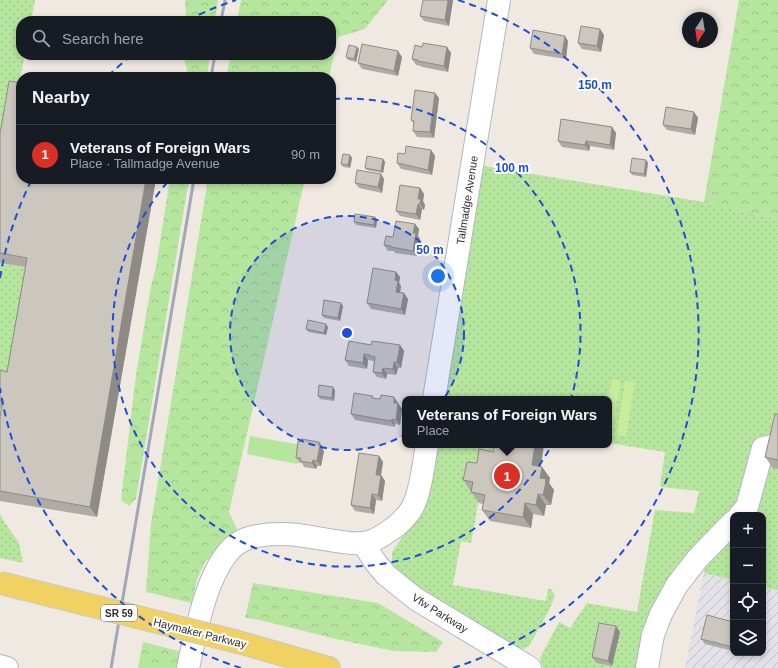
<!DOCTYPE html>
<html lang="en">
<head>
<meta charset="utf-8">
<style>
	:root { --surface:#171b24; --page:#20242c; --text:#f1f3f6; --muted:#9ea1a6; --line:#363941; --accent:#d93025 }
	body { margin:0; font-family:Arial,sans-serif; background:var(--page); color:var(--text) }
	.controls { position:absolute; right:12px; bottom:12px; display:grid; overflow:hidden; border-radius:8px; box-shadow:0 2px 6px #0003 }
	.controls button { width:36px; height:36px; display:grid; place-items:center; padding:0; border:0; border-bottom:1px solid var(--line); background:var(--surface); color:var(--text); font:20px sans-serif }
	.compass { position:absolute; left:682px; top:12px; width:36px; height:36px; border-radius:50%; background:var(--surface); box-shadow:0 2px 6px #0003; rotate:192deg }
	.you { position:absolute; left:438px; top:276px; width:14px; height:14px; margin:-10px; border:3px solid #fff; border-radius:50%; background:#1a73e8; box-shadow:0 0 0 6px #1a73e833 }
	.badge { display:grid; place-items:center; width:26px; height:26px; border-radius:50%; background:var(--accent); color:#fff; font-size:13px; font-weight:700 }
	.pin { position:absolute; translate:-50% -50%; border:2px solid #fff; box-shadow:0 1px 4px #0006 }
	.popup { position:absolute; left:402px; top:396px; width:210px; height:52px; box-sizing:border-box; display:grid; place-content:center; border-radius:8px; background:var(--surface); filter:drop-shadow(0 1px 3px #0005); font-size:13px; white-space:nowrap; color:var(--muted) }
	.popup b { font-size:15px; color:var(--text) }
	.popup::after { content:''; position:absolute; left:50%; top:100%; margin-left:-8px; border:8px solid transparent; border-top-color:var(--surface) }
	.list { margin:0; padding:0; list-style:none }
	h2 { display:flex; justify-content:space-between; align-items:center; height:52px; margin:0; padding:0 16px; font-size:17px }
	h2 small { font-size:13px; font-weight:400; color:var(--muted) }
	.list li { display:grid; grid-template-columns:26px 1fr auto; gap:12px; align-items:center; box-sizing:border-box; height:60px; padding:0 16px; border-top:1px solid var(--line) }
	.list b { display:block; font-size:15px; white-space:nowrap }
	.list p { margin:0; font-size:13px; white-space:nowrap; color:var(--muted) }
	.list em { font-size:13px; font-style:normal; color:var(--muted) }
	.icon { flex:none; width:22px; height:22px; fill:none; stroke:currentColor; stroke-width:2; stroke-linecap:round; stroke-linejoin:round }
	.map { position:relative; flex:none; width:778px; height:668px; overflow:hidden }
	.search { position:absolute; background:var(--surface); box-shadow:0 2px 6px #0003; left:16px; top:16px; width:320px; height:44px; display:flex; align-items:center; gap:10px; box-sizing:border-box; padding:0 14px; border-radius:16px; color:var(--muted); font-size:15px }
	.panel { position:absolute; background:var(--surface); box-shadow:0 2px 6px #0003; left:16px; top:72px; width:320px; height:112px; border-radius:16px }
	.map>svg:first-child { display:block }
</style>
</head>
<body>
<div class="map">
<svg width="778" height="668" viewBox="0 0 778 668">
	<defs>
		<pattern id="industrial-furrows" width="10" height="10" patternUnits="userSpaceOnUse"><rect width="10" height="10" fill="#e3e1e8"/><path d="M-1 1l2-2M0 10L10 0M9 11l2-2" fill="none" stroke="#c3c1c7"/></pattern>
		<pattern id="grass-dots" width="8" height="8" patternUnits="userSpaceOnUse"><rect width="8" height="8" fill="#b6e59e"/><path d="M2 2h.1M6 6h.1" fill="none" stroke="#9dc588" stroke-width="1.8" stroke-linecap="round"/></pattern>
		<pattern id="forest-crowns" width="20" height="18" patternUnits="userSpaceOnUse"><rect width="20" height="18" fill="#b6e59e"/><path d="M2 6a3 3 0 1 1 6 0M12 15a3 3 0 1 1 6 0" fill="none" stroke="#9dc588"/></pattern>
	</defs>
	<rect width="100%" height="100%" fill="#efe9e1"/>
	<path fill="url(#industrial-furrows)" d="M 704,573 L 733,580 L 733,653 L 763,653 L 763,587 L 778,590 L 778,668 L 685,668 Z"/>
	<path fill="url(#grass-dots)" d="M 0,0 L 35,0 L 31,21 L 21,21 L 21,55 L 25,55 L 17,92 L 0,188 Z
		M 478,165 L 704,202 L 778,220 L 778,590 L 763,587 L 763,515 L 733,515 L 733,580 L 704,573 L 713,540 L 645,668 L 543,668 L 540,658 L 559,622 L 570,628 L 587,603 L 637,612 L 655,510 L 694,513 L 699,491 L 662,487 L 660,485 L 665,452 L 609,443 L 609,399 L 442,399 Z
		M 0,263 L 34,269 L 0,471 Z
		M 435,445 L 489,445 L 490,446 L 509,449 L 480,493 L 471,543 L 461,541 L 453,585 L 546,601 L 548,588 L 552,590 L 555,597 L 547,614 L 529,646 L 521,650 L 415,591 L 392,566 L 392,552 L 405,533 Z
		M 0,514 L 5,523 L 19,543 L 23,563 L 0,558 Z"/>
	<path fill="url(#forest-crowns)" d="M 185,0 L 218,0 L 215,21 L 186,21 L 186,16 Z
		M 241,0 L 388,0 L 365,29 L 338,37 L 329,77 L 226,77 L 231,55 L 331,55 L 331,21 L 237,21 Z
		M 739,0 L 778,0 L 778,220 L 704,202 Z
		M 183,55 L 210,55 L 207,77 L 186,77 L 187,70 Z
		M 170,179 L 189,179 L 136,499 L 129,506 L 121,500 L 136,375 L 151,286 L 156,267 Z
		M 208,179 L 305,179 L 229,512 L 242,540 L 227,555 L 206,560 L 197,579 L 192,603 L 146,592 L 151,524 Z
		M 253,583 L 378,603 L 443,642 L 436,652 L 394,651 L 336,639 L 268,622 L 249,618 L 245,618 Z
		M 143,642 L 182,652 L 178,668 L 138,668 Z"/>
	<path fill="#b6e59e" d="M 250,436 L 302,445 L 300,462 L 297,464 L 247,454 Z"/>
	<path fill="#c9ec9a" d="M 612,379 L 621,381 L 611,435 L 609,434 L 609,399 L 608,399 Z
		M 625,381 L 635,382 L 626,436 L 617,435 Z"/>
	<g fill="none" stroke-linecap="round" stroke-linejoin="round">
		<g stroke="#b4b7c1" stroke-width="24">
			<path id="minor" d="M 434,399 L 499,0
				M 740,515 L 747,507 L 763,448 L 776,445
				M 363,543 L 376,563 L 386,575 L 416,599 L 530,668
				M 0,666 L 7,668
				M 188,668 C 196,632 206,573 233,547 C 241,540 247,538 257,536 C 282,531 305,536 329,540 C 340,542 352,544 363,543 C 373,542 384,535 392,529 C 400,524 411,512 414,504 C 422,486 423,465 427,445
				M 647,668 L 653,635 L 661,614 L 677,585 L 698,558 L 733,522"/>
		</g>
		<g stroke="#c9c9c9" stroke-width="24">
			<path id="major" d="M 238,642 L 329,668"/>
		</g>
		<use href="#minor" stroke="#fff" stroke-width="22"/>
		<use href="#major" stroke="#f2d163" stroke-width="22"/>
		<path stroke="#a3a6b8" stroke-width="3" d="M 221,21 L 225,0
			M 211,77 L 215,55
			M 111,668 L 194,179"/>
		<g stroke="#c9c9c9" stroke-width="24" stroke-linecap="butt">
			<path id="major-bridge" d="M 0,583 L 238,642"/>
		</g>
		<use href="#major-bridge" stroke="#f2d163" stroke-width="22"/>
	</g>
	<path fill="#afaba4" d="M 453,0 L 449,26 L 424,21 L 420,16 Z
		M 600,29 L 604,35 L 601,52 L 582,49 L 578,43 Z
		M 568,41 L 566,59 L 534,54 L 530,48 Z
		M 422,47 L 447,47 L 451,53 L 448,72 L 422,67 L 421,66 L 416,65 L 412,59 Z
		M 359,49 L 356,62 L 348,60 L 346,57 Z
		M 402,57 L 398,76 L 362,69 L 358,63 Z
		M 439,98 L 434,138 L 417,137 L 413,131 L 414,124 L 411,120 Z
		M 694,112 L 698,118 L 695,135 L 667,130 L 663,125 Z
		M 612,127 L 616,133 L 614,150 L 590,146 L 589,151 L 562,147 L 558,141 Z
		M 0,134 L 21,179 L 156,179 L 97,517 L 0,501 L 0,417 L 1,409 L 0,407 L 0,370 L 7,372 L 25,267 L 0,263 Z
		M 431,150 L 435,156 L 432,175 L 401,169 L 397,163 Z
		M 350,155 L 352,158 L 350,168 L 343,167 L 341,164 Z
		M 383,159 L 385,162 L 383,173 L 367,170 L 365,168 Z
		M 646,160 L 648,163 L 646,177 L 632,175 L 630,172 Z
		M 381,174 L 384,179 L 382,193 L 359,188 L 355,183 Z
		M 420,188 L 424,194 L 423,201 L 425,205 L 424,210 L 422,209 L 420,220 L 400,216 L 396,211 Z
		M 375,217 L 377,220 L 376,228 L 356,225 L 354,222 Z
		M 415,224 L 419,229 L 418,236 L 420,239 L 417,256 L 395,253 L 394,251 L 388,251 L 384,245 L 393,237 Z
		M 396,272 L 400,277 L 399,283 L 401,286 L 400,293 L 408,299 L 405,315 L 371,309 L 367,303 Z
		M 343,306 L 340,321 L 324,318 L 322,315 Z
		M 328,327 L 326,335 L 308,332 L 306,329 Z
		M 371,345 L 400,345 L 404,351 L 401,368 L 398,368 L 396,375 L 387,374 L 386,379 L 377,377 L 373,372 L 374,362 L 373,361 L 368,360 L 367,369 L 349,366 L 345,360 Z
		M 335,390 L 334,401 L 320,399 L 318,396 Z
		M 374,398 L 398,403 L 402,409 L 400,425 L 395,424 L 395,427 L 355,420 L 351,414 Z
		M 778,414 L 778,469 L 773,468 L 765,457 Z
		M 489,445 L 544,445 L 541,467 L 542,467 L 550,478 L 549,483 L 554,490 L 552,498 L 551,505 L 546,505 L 544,516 L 533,514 L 531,528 L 490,521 L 482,510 L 483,504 L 479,503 L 463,480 L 477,463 L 493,452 L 494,447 L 489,446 Z
		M 323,447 L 323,450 L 324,451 L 321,466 L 317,466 L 316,469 L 304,467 L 302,463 L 300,463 L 296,458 Z
		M 379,456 L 383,462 L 381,475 L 385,481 L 382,501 L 376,500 L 374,514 L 355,511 L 351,505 Z
		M 733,622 L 733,651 L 705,644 L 701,639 Z
		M 616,626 L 620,632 L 612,666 L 596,663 L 592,657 Z"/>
	<path fill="#8e8b86" d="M 448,0 L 453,0 L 449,26 L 445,20 Z
		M 600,29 L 604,35 L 601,52 L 597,46 Z
		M 565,36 L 568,41 L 566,59 L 562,54 Z
		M 357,47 L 359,49 L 356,62 L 354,59 Z
		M 447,47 L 451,53 L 448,72 L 444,66 Z
		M 398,51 L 402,57 L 398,76 L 394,71 Z
		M 435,93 L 439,98 L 434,138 L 430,132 Z
		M 694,112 L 698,118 L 695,135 L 691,129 Z
		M 612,127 L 616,133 L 614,150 L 610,145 Z
		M 586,141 L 590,146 L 589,151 L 585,145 Z
		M 431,150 L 435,156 L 432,175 L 428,170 Z
		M 350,155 L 352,158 L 350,168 L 348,165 Z
		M 383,159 L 385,162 L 383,173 L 381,171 Z
		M 646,160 L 648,163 L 646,177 L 644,174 Z
		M 381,174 L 384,179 L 382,193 L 378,187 Z
		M 146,179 L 156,179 L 97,517 L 90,507 Z
		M 420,188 L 424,194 L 423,201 L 425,205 L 424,210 L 420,204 L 418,199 Z
		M 418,204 L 422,209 L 420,220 L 416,214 Z
		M 375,217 L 377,220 L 376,228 L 374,225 Z
		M 415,224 L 419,229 L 418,236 L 420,239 L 417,256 L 413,251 L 413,233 Z
		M 396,272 L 400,277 L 399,283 L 401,286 L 399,298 L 396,292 L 395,280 Z
		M 404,293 L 408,299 L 405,315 L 401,309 Z
		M 341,303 L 343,306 L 340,321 L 338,318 Z
		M 326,324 L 328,327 L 326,335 L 324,333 Z
		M 400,345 L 404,351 L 401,368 L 397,362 Z
		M 364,354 L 368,360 L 367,369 L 363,363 Z
		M 394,362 L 398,368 L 396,375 L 393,369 Z
		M 383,368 L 387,374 L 386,379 L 382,373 Z
		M 333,387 L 335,390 L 334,401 L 332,398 Z
		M 394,397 L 402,409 L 400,425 L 396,420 L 393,401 Z
		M 392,419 L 395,424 L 395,427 L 391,421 Z
		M 319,442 L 323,447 L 323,450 L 324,451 L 321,466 L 317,461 Z
		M 535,445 L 544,445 L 539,476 L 532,465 Z
		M 379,456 L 383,462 L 380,480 L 376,475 Z
		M 313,460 L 317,466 L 316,469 L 312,463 Z
		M 542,467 L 550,478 L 549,483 L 554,490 L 551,505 L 543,495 L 540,478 Z
		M 381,475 L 385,481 L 382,501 L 378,495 Z
		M 372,494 L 376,500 L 374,514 L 370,508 Z
		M 538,494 L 546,505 L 544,516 L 536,505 Z
		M 525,503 L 533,514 L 531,528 L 523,517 Z
		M 616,626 L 620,632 L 612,666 L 608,661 Z"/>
	<path fill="#cbc7bf" stroke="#8e8b86" d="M 423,0 L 448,0 L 445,20 L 420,16 Z
		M 581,26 L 600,29 L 597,46 L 578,43 Z
		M 533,30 L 565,36 L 562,54 L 530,48 Z
		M 423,43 L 447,47 L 444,66 L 418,61 L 418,60 L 412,59 L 415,45 L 422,47 Z
		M 362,44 L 398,51 L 394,71 L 358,63 Z
		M 349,45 L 357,47 L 354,59 L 346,57 Z
		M 9,81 L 21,83 L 21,179 L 146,179 L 90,507 L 0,491 L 0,417 L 3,401 L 0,400 L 0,370 L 7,372 L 27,258 L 0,253 L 0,134 Z
		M 415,90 L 435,93 L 430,132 L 413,131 L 414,121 L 411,120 Z
		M 666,107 L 694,112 L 691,129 L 663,125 Z
		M 561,119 L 612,127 L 610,145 L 586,141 L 585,145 L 558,141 Z
		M 406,146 L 431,150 L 428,170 L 397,163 L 398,153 L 405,154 Z
		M 343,154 L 350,155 L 348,165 L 341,164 Z
		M 367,156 L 383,159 L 381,171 L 365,168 Z
		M 632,158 L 646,160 L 644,174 L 630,172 Z
		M 357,170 L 381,174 L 378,187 L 355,183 Z
		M 400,185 L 420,188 L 418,199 L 421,199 L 420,204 L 418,204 L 416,214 L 396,211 Z
		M 355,214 L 375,217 L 374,225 L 354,222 Z
		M 396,221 L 415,224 L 413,233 L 416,233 L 413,251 L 391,247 L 391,246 L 384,245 L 386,236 L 393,237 Z
		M 373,268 L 396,272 L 395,280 L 398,281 L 396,292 L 404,293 L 401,309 L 367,303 Z
		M 324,300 L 341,303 L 338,318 L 322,315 Z
		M 308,320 L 326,324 L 324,333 L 306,329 Z
		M 349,341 L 371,345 L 372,341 L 400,345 L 397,362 L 394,362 L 393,369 L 383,368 L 382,373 L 373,372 L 375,357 L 370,356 L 370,355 L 364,354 L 363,363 L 345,360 Z
		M 319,385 L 333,387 L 332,398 L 318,396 Z
		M 354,393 L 373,396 L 372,398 L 380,399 L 381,395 L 394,397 L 394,403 L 398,403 L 396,420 L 392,419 L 391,421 L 351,414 Z
		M 775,414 L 778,414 L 778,460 L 765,457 Z
		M 301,439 L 319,442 L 319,445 L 320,445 L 317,461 L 313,460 L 312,463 L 300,461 L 301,458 L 296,458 L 298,441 L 300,442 Z
		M 494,445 L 535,445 L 532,465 L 542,467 L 540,478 L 546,479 L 545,487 L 543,495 L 538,494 L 536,505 L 525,503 L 523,517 L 482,510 L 485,495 L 471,492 L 473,482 L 463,480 L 467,462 L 477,463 L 479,449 L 493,452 Z
		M 359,453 L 379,456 L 376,475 L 381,475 L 378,495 L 372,494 L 370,508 L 351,505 Z
		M 707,615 L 733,622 L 733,647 L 701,639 Z
		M 599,623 L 616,626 L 608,661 L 592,657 Z"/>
	<circle cx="347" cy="333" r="117" fill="#1d4ed8" fill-opacity=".12"/>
	<g fill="none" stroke="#1d4ed8" stroke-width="2" stroke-dasharray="7 5">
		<circle cx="347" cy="333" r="117"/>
		<path d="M333 99A234 234 0 1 1 170 179"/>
		<path d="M241 668A351 351 0 0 1 0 388M0 278A351 351 0 0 1 32 179M108 76A351 351 0 0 1 131 56M188 20A351 351 0 0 1 236 0M458 0A351 351 0 0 1 453 668"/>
	</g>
	<g text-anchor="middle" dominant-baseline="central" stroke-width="4" stroke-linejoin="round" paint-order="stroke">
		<rect fill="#fff" stroke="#6d6d6d" stroke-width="1" x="101" y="605" width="36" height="16" rx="3"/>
		<g font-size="10" font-weight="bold" fill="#2e2e2e">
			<text x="119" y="613">SR 59</text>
		</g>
		<g font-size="11" fill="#2e2e2e" stroke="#fff">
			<text transform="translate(467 200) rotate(-81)">Tallmadge Avenue</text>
			<text transform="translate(440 613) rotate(32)">Vfw Parkway</text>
			<text transform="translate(200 633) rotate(14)">Haymaker Parkway</text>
		</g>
	</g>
	<circle cx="347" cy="333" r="6" fill="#1d4ed8" stroke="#fff" stroke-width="2"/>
	<g font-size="12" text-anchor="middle" font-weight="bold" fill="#1d4ed8" stroke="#fff" stroke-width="4" stroke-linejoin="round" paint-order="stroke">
		<text x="595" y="89">150 m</text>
		<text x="512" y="172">100 m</text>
		<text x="430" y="254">50 m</text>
	</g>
</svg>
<div class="controls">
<button>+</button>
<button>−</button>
<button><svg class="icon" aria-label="locate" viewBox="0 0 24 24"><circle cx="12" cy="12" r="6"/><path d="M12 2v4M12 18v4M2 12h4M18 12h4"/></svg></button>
<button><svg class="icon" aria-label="layers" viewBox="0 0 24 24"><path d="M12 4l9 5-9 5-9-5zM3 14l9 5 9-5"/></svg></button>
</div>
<svg class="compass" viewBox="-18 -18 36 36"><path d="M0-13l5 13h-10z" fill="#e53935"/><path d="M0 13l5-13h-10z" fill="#9ea1a6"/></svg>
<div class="you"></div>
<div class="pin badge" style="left:507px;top:476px">1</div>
<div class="popup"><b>Veterans of Foreign Wars</b>Place</div>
<div class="search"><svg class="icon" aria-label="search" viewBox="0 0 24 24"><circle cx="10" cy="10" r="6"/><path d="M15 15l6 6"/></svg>Search here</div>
<section class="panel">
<h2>Nearby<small></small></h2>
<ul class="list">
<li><span class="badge">1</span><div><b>Veterans of Foreign Wars</b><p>Place · Tallmadge Avenue</p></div><em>90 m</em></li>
</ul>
</section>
</div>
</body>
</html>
